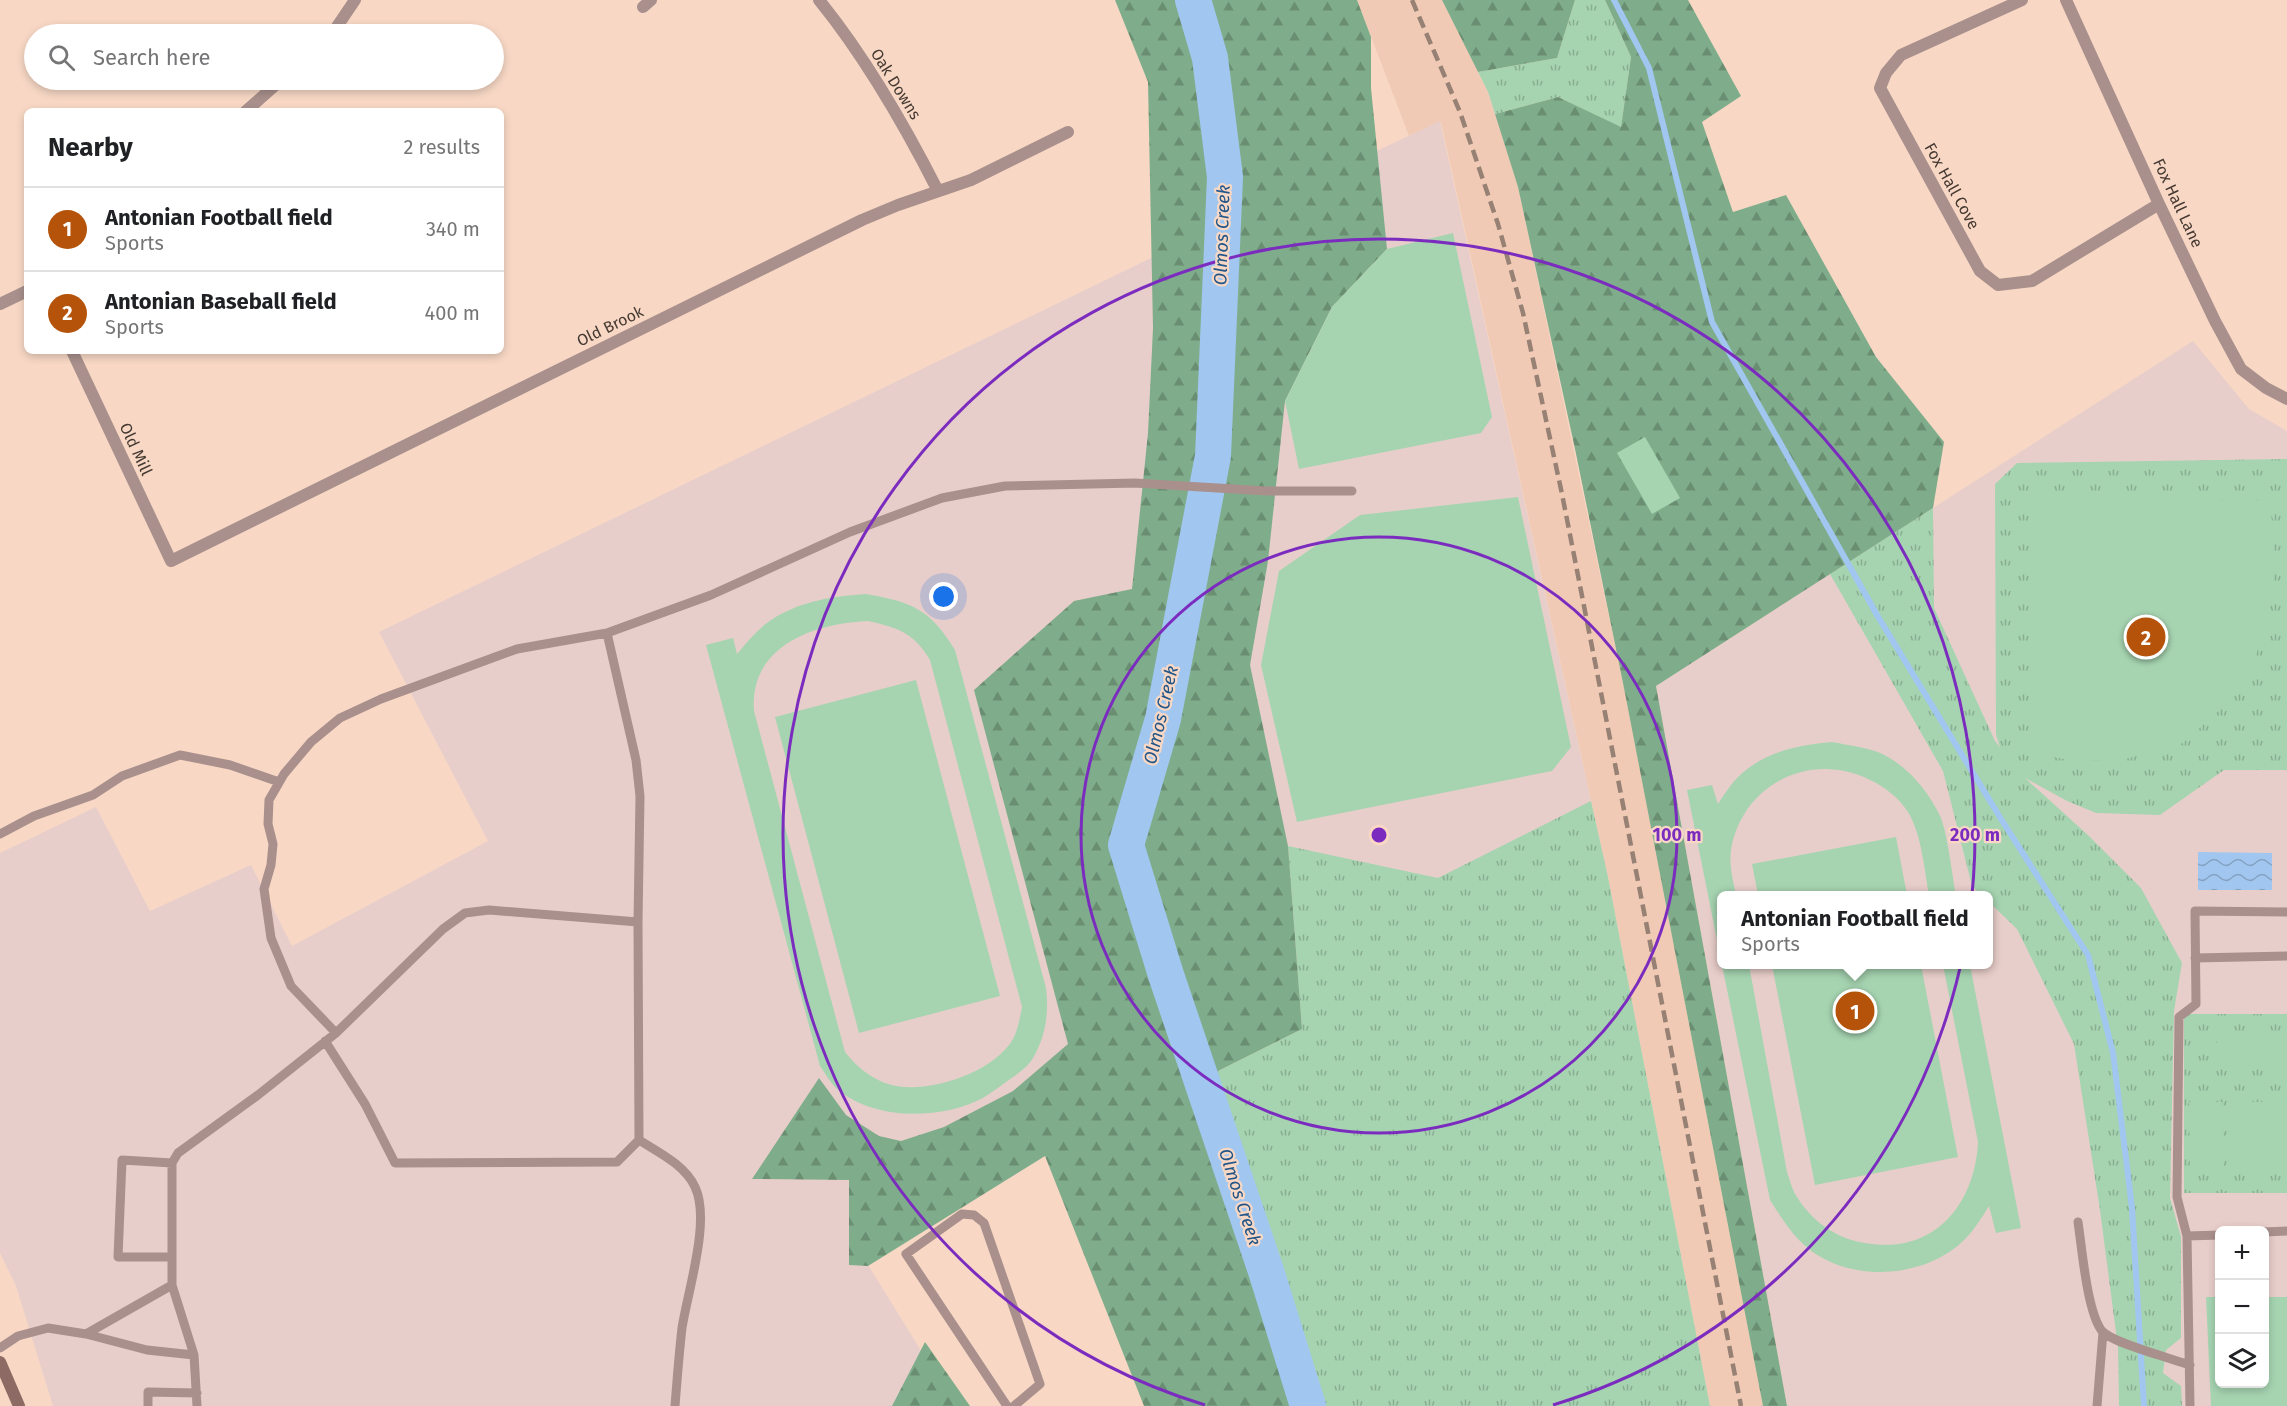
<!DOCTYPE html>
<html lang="en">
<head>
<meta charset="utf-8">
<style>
	:root { --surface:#fff; --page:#f2f2f2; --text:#202124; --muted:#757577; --line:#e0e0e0; --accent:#b45309 }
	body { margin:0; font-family:"Fira Sans",sans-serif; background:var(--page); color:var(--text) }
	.controls { position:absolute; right:18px; bottom:18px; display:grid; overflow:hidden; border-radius:9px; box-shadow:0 3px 9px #0003 }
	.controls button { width:54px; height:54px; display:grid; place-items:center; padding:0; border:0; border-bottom:2px solid var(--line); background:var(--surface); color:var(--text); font:30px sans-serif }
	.you { position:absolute; left:944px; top:597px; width:21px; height:21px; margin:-15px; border:4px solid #fff; border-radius:50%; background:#1a73e8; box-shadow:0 0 0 9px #1a73e833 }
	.badge { display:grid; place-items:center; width:39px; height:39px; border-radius:50%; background:var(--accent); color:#fff; font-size:20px; font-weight:700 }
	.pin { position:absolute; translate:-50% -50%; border:3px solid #fff; box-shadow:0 2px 6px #0006 }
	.popup { position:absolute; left:1717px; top:891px; width:276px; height:78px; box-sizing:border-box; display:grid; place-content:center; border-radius:9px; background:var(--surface); filter:drop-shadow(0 2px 4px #0005); font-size:20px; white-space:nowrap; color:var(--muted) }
	.popup b { font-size:22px; color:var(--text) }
	.popup::after { content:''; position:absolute; left:50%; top:100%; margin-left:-12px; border:12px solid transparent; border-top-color:var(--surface) }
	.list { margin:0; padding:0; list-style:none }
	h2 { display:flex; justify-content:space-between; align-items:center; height:78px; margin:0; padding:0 24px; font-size:26px }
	h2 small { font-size:20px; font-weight:400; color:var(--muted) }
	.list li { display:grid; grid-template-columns:39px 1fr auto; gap:18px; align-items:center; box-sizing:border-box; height:84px; padding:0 24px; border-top:2px solid var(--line) }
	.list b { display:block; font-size:22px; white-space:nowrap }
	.list p { margin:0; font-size:20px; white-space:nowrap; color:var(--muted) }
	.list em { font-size:20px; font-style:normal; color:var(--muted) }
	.icon { flex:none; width:33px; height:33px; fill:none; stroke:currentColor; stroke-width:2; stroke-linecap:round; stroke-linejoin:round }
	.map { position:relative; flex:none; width:2287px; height:1406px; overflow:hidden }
	.search { position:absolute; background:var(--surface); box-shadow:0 3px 9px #0003; left:24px; top:24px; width:480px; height:66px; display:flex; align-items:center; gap:15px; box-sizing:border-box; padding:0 21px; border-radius:33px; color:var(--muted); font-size:22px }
	.panel { position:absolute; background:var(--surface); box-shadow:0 3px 9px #0003; left:24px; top:108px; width:480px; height:246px; border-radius:9px }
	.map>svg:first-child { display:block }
</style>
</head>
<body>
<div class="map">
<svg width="2287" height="1406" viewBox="0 0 2287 1406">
	<defs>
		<pattern id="grass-tufts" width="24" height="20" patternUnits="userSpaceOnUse" patternTransform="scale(1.5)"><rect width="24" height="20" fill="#a6d4b1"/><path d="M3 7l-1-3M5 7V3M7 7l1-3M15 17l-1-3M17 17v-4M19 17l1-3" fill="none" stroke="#89ad91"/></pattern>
		<pattern id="forest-firs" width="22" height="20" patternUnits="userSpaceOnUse" patternTransform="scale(1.5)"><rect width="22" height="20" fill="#7fad8b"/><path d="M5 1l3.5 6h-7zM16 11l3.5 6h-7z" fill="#6a8e72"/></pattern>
		<pattern id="water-waves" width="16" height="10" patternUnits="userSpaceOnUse" patternTransform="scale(1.5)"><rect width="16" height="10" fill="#a1c6ef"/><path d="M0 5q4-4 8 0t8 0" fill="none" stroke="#85a2c2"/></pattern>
	</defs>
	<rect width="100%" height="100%" fill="#f8d8c5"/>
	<path fill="#f0cab4" d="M 1357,0 L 1442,0 L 1488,92 L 1518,187 L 1623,683 L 1763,1406 L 1710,1406 L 1608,877 L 1441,122 L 1409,136 Z"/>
	<path fill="#e8ceca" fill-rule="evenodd" d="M 1440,121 L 1608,877 L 1045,1156 L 868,1265 L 951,1399 L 940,1406 L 53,1406 L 16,1286 L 0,1253 L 0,853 L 96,807 L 150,911 L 251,865 L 292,946 L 488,841 L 379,632 L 1151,258 Z
		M 2193,341 L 2249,409 L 2287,431 L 2287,1406 L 1787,1406 L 1656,686 ZM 1722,896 L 1988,896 L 1988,964 L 1722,964 ZM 2220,1230 L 2264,1230 L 2264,1384 L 2220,1384 Z"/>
	<path fill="url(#grass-tufts)" d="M 1575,0 L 1605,0 L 1631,57 L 1621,128 L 1558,97 L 1495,114 L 1488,92 L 1478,72 L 1557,58 Z
		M 2287,459 L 2287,770 L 2224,770 L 2160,815 L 2096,813 L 2067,801 L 2025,778 L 2089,836 L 2141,888 L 2182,963 L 2174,1011 L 2170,1198 L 2181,1237 L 2181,1338 L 2166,1350 L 2163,1373 L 2181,1386 L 2182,1406 L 2119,1406 L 2118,1348 L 2100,1210 L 2074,1044 L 2017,929 L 1989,902 L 1988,896 L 1981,895 L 1972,886 L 1943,771 L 1830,574 L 1933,508 L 1934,608 L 1995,741 L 2000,747 L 1996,735 L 1995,484 L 2017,463 Z
		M 1591,801 L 1608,877 L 1710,1406 L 1320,1406 L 1212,1074 L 1302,1029 L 1288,846 L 1438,878 Z
		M 2184,1014 L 2287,1014 L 2287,1193 L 2184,1193 Z"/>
	<path fill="url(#forest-firs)" d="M 1115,0 L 1357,0 L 1371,37 L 1371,88 L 1387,249 L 1332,307 L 1285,401 L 1268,561 L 1250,665 L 1288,846 L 1302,1029 L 1212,1074 L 1320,1406 L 1144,1406 L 1045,1156 L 868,1266 L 849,1265 L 849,1180 L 752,1179 L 819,1078 L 846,1115 L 879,1136 L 901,1141 L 944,1127 L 1013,1091 L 1068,1044 L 974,690 L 1074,601 L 1132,589 L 1148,433 L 1153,328 L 1148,82 Z
		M 1442,0 L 1575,0 L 1557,58 L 1478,72 Z
		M 1605,0 L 1688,0 L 1741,96 L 1702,122 L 1733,212 L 1786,195 L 1876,357 L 1944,442 L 1933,508 L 1656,686 L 1787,1406 L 1763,1406 L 1623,683 L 1575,449 L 1518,187 L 1495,114 L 1558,97 L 1621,127 L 1631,57 Z
		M 925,1342 L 970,1406 L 892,1406 Z"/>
	<path fill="#a6d4b1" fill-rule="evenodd" d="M 1453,233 L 1492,417 L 1481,433 L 1299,469 L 1285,401 L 1332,307 L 1387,249 Z
		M 1645,437 L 1680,498 L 1652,514 L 1617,453 Z
		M 1518,497 L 1571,747 L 1552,771 L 1297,822 L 1261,665 L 1279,571 L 1360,515 Z
		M 2031,498 L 2270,500 L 2274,546 L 2273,597 L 2255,659 L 2226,704 L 2183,743 L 2122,760 L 2073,761 L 2030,752 Z
		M 866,594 C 912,602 930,609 955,650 L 1046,988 C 1049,1012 1046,1036 1033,1058 C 1028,1067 1015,1076 1006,1082 C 999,1087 991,1093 983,1098 C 941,1120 873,1121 836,1088 C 830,1082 825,1073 820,1066 L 706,645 L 733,638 L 737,654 C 748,641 759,627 774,618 C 802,601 834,596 866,594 ZM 868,621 C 899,628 914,633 930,660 L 1022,1007 C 1020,1017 1018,1030 1013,1039 C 993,1074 922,1097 885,1083 C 868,1076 856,1066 845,1052 L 754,711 C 749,646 814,623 868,621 Z
		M 916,680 L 1000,996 L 859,1033 L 775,717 Z
		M 1832,742 C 1848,745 1863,747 1878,752 C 1905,763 1929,791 1941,818 C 1948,837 1952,874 1956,895 L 1929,895 C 1924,868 1922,836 1908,812 C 1899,798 1885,787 1870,780 C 1811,750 1742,784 1731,850 C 1729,866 1733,880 1736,895 L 1722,896 L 1721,960 L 1687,790 L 1712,785 L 1718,804 C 1724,795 1730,785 1738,777 C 1764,752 1797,745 1832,742 Z
		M 1896,837 L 1907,895 L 1758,895 L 1752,864 Z
		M 1722,965 L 1749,965 L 1787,1172 C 1790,1180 1792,1190 1797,1197 C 1814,1224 1840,1241 1872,1244 C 1937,1252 1975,1202 1978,1142 L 1943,965 L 1970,965 L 2021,1228 L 1996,1233 L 1989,1206 C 1981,1219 1973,1232 1961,1243 C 1918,1281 1841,1283 1800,1241 C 1788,1229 1779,1214 1770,1200 Z
		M 1772,965 L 1921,965 L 1958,1157 L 1815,1185 Z
		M 2217,1032 L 2287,1032 L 2287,1064 L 2217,1064 Z
		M 2189,1102 L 2222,1102 L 2223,1173 L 2190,1173 Z
		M 2229,1102 L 2263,1102 L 2263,1173 L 2230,1173 Z
		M 2287,1102 L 2287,1173 L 2270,1173 L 2270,1103 Z
		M 2206,1297 L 2219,1297 L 2220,1384 L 2264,1384 L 2265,1297 L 2287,1297 L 2287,1406 L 2211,1406 Z"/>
	<path fill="url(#water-waves)" d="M 2198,852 L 2272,853 L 2272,890 L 2198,890 Z"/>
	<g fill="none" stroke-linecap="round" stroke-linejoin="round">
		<path stroke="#a1c6ef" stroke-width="6" d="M 1614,0 L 1649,68 L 1712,322 L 1877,615 L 2001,819 L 2088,955 L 2113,1053 L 2132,1208 L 2144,1406"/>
		<path stroke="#a1c6ef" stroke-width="36" d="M 1193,0 L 1210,58 L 1225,177 L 1213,456 L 1163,719 L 1126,845 L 1166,975 L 1266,1271 L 1308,1406"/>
		<path stroke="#a9908c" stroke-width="9" d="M 607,633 L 517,649 L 381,699 L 340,718 L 311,742 L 284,774 L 269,800 L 268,824 L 273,844 L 271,865 L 264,889 L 271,938 L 291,986 L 336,1033 L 443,929 L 465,913 L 489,910 L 638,922
			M 0,834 L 34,816 L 93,795 L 122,776 L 180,755 L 230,765 L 279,782
			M 2195,958 L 2287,956
			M 325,1041 L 365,1104 L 395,1163 L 617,1162 L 639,1140
			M 172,1163 L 122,1160 L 118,1257 L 172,1257
			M 2078,1222 C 2082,1248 2087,1312 2102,1331 C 2112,1343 2173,1359 2190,1365
			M 2264,1232 L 2287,1231
			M 2187,1236 L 2177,1197 L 2179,1017 L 2196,1004 L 2195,911 L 2287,912
			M 86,1334 L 172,1285
			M 0,1348 L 18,1336 L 48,1328 L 86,1334 L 147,1350 L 194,1355 L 197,1406
			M 194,1355 L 172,1285 L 172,1163 L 178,1153 L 258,1095 L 336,1033
			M 148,1406 L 148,1392 L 197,1393
			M 675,1406 C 677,1380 679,1354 682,1328 C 688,1290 711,1220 695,1187 C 685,1165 658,1152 639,1140 L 638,922 L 640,796 L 636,760 L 607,633 L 711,595 L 850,532 L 942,498 L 1005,486 L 1135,483 L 1267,491 L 1352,491
			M 1007,1406 L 906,1254 L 962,1214 L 974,1215 L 984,1223 L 1040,1384 L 1014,1406
			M 2097,1406 L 2103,1332
			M 2190,1406 L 2187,1236 L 2220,1235"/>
		<path stroke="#a9908c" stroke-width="12" d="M 819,0 C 866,58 904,124 938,191
			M 2022,0 L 1901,55 L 1886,73 L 1880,88 L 1980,271 L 1998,285 L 2032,281 L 2159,204
			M 2066,0 L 2159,204 L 2215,321 L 2241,369 L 2266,388 L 2287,399
			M 643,7 L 651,0
			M 332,34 L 355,0
			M 246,111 L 281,80
			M 0,304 L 27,291
			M 72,351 L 171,561 L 862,220 L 898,205 L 971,180 L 1068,132"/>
		<path stroke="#8e6a64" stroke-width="12" d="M 0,1362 L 19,1406"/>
		<path stroke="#968174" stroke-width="4.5" stroke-dasharray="12 6" stroke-linecap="butt" d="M 1412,0 L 1460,112 L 1498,224 L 1523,313 L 1562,494 L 1741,1406"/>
	</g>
	<g fill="none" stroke="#7b2cbf" stroke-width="3">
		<circle cx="1379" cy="835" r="298"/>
		<path d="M1205 1405A596 596 0 1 1 1553 1405"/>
	</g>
	<g text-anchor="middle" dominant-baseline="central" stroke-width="4.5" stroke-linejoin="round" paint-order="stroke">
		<g font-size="16" fill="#453931" stroke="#f8d8c5">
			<text transform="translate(896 84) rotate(58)">Oak Downs</text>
			<text transform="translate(1952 186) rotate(61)">Fox Hall Cove</text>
			<text transform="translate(2178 203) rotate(65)">Fox Hall Lane</text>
			<text transform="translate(610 326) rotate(-26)">Old Brook</text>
			<text transform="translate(136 449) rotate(65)">Old Mill</text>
		</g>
		<g font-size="18" font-style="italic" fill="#258" stroke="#f8d8c5">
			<text transform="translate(1222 235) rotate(-88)">Olmos Creek</text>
			<text transform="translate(1161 715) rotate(-77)">Olmos Creek</text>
			<text transform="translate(1240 1197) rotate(72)">Olmos Creek</text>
		</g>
	</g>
	<circle cx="1379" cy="835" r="9" fill="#7b2cbf" stroke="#f8d8c5" stroke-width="3"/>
	<g font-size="18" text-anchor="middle" font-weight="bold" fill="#7b2cbf" stroke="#f8d8c5" stroke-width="4.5" stroke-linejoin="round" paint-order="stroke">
		<text x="1677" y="841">100 m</text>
		<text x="1975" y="841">200 m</text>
	</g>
</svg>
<div class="controls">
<button>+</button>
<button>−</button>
<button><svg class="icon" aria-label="layers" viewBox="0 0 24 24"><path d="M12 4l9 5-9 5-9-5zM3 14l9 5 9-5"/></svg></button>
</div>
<div class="you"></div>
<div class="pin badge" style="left:1855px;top:1011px">1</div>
<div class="popup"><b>Antonian Football field</b>Sports</div>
<div class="pin badge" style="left:2146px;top:637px">2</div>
<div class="search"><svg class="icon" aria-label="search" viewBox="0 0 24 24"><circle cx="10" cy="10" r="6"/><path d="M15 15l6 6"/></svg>Search here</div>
<section class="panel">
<h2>Nearby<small>2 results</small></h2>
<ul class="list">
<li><span class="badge">1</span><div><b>Antonian Football field</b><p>Sports</p></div><em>340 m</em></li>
<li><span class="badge">2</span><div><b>Antonian Baseball field</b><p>Sports</p></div><em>400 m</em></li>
</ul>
</section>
</div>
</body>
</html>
